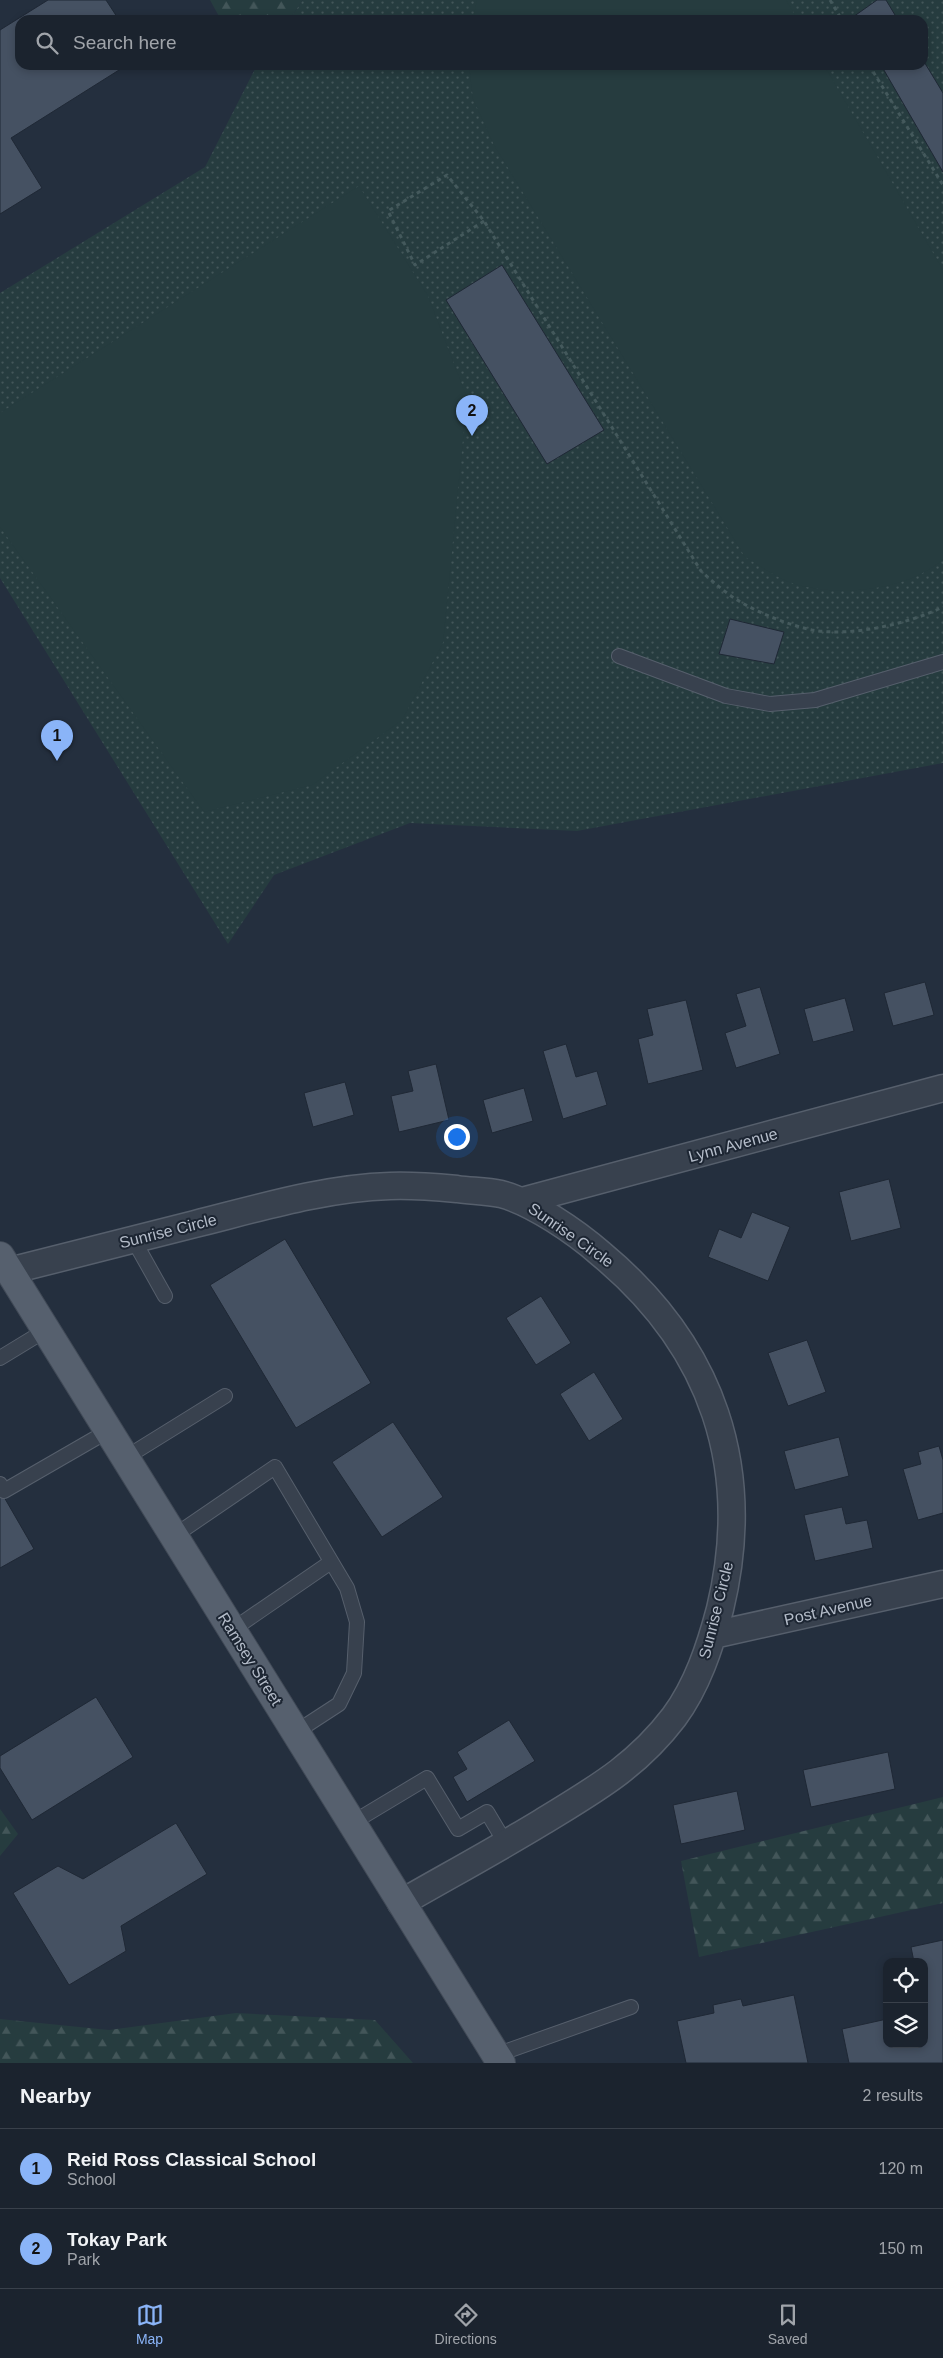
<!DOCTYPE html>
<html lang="en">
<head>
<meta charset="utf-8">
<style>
	:root { --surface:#1b232e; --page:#282f3a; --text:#f1f3f6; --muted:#a0a4aa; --line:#39404a; --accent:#8ab4f8 }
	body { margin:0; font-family:Arial,sans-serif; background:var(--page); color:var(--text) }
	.controls { position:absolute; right:15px; bottom:15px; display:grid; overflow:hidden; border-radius:10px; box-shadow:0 2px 8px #0003 }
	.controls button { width:45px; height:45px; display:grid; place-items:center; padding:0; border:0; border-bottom:1px solid var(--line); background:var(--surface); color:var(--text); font:25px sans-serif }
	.you { position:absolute; left:456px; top:1136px; width:18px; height:18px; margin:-12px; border:4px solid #fff; border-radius:50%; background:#1a73e8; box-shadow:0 0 0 8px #1a73e833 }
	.badge { display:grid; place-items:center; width:32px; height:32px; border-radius:50%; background:var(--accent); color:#111; font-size:16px; font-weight:700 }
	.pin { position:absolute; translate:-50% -41px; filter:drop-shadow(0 1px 2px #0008) }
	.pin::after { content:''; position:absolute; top:26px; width:18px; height:15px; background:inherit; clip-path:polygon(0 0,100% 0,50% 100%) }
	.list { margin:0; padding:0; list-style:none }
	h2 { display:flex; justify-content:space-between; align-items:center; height:65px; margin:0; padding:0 20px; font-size:21px }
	h2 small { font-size:16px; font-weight:400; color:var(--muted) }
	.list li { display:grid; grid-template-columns:32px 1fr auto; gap:15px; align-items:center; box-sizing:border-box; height:80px; padding:0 20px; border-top:1px solid var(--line) }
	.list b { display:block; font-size:19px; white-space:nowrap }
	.list p { margin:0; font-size:16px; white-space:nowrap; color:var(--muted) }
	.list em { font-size:16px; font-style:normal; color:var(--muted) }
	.icon { flex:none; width:28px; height:28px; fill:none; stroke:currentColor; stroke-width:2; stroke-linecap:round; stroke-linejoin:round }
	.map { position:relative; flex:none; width:943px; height:2063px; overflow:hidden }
	.search { position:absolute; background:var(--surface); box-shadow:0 2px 8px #0003; left:15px; right:15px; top:15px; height:55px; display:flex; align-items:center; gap:12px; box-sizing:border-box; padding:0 18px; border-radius:15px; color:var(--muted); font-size:19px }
	.sheet { height:225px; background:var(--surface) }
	nav { display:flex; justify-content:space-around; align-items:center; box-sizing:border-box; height:70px; border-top:1px solid var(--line); background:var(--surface); font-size:14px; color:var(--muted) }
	nav a { display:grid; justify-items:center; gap:2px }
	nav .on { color:var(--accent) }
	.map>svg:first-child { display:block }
</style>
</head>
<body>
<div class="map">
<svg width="943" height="2063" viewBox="0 0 943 2063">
	<defs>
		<pattern id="forest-firs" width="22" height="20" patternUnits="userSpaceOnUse" patternTransform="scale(1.25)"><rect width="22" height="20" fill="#263c3f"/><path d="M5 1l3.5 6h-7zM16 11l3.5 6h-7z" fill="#435659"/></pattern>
		<pattern id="park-dots" width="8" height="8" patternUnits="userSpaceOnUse" patternTransform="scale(1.25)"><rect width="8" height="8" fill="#263c3f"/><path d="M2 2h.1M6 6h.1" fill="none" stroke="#435659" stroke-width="1.8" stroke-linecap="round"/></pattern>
	</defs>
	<rect width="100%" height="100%" fill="#242f3e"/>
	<path fill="url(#forest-firs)" d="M 210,0 L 303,0 L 289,20 L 221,20 Z
		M 943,1797 L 943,1903 L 699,1957 L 681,1861 Z
		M 0,1809 L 18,1834 L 0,1856 Z
		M 236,2013 L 375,2020 L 413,2063 L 0,2063 L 0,2019 L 109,2030 Z"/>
	<path fill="url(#park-dots)" d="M 303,0 L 943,0 L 943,763 L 577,831 L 410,823 L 274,875 L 228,944 L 0,578 L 0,293 L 205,167 L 257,65 L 923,65 L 923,20 L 289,20 Z"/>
	<path fill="#263c3f" d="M 477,0 L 786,0 L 798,20 L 473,20 Z
		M 469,65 L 824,65 L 943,270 L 943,559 C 907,592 833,598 789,582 C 774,576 759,565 745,557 L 494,145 L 473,99 Z
		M 359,186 L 428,296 L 467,398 L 443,643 L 402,720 L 312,785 L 204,812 L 0,527 L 0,413 Z"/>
	<path fill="#455162" stroke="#1f2835" d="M 48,0 L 106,0 L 119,20 L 20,20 L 20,65 L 127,65 L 11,138 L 42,188 L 0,214 L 0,30 Z
		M 877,0 L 886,0 L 898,20 L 855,20 L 853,17 Z
		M 923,60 L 943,93 L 943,172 L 881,65 L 923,65 Z
		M 502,265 L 604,430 L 547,464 L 446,300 Z
		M 730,619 L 784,632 L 774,664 L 719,654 Z
		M 925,982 L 934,1015 L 893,1026 L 884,993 Z
		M 760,987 L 780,1054 L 736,1068 L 725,1033 L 746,1026 L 736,994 Z
		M 845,998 L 854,1031 L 813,1042 L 804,1009 Z
		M 686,1000 L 703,1070 L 648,1084 L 638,1039 L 653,1035 L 647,1009 Z
		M 566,1044 L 576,1077 L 597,1071 L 607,1105 L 563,1119 L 543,1051 Z
		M 436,1064 L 449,1120 L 399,1132 L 391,1096 L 413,1091 L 408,1071 Z
		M 345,1082 L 354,1115 L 313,1127 L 304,1093 Z
		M 524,1088 L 533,1121 L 492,1133 L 483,1100 Z
		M 889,1179 L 901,1228 L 851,1241 L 839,1192 Z
		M 752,1212 L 790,1227 L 768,1281 L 708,1257 L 719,1229 L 741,1238 Z
		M 285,1239 L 371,1383 L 296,1428 L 210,1285 Z
		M 541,1296 L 571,1343 L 536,1365 L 506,1318 Z
		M 807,1340 L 826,1392 L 788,1406 L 768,1353 Z
		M 594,1372 L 623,1419 L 589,1441 L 560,1394 Z
		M 393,1422 L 443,1497 L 382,1537 L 332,1462 Z
		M 839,1437 L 849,1476 L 795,1490 L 784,1451 Z
		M 939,1446 L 943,1460 L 943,1513 L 918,1520 L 903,1469 L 921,1464 L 918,1452 Z
		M 0,1490 L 34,1549 L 0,1568 Z
		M 842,1507 L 846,1524 L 867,1520 L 873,1548 L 815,1561 L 804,1515 Z
		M 96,1697 L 133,1757 L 32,1820 L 0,1768 L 0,1756 Z
		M 509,1720 L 535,1761 L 467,1802 L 453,1777 L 467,1769 L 457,1752 Z
		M 888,1752 L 895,1789 L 811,1807 L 803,1770 Z
		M 737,1791 L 745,1830 L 681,1844 L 673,1805 Z
		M 176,1823 L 207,1874 L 121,1926 L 126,1951 L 69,1985 L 13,1893 L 58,1866 L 83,1879 Z
		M 943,1940 L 943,2063 L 849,2063 L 842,2029 L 887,2019 L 887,2044 L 924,2044 L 924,1962 L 914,1962 L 911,1947 Z
		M 794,1995 L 808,2063 L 686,2063 L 677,2021 L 714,2013 L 713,2005 L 741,1999 L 743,2006 Z"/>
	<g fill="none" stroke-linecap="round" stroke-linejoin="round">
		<g stroke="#565f6c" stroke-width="16">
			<path id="service" d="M 619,656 L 726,696 L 770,704 L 815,700 L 943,662
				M 133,1239 L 165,1296
				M 0,1358 L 46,1330
				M 125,1458 L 225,1396
				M 0,1484 L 4,1491 L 108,1431
				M 174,1536 L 275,1467 L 347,1588 L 357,1622 L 354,1673 L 339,1704 L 296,1732
				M 232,1630 L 331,1562
				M 352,1823 L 427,1778 L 458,1829 L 487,1812 L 506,1844
				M 496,2055 L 631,2007"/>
		</g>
		<g stroke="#565f6c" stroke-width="29">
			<path id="minor" d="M 522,1201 L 943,1088
				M 9,1271 C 71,1255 133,1240 195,1224 C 259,1208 324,1188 390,1186 C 412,1185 435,1187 457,1189 C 471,1191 486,1191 501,1194 C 532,1202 576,1232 601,1254 C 713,1347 754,1468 720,1609 C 710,1647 697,1686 674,1717 C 636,1767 594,1790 542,1822 C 496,1850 448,1876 401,1903
				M 713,1635 L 943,1584"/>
		</g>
		<g stroke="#414a57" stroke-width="30">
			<path id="primary" d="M 0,1256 L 501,2063"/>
		</g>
		<path stroke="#44595c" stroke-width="3" stroke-dasharray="4 4" stroke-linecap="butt" d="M 830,0 L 842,20
			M 869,65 L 943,185
			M 484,221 L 415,265 L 388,211 L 447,175 L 484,221 L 701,571 C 714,583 728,595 744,604 C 764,615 789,625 812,630 C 851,637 908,624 943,607"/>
		<use href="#service" stroke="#38414e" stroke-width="14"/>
		<use href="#minor" stroke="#38414e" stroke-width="26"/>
		<use href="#primary" stroke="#56606e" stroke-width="28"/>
	</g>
	<g text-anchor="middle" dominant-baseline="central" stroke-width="4" stroke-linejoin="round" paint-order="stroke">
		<g font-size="16" fill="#b4bcc9" stroke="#1d2633">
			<text transform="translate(733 1145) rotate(-15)">Lynn Avenue</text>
			<text transform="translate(168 1231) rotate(-14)">Sunrise Circle</text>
			<text transform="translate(571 1235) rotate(35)">Sunrise Circle</text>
			<text transform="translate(716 1610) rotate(-76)">Sunrise Circle</text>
			<text transform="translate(828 1610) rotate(-13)">Post Avenue</text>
			<text transform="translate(250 1659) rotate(58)">Ramsey Street</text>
		</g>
	</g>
</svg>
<div class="controls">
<button><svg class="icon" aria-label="locate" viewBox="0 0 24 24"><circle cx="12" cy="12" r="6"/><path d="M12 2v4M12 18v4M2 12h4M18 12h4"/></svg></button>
<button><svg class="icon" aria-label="layers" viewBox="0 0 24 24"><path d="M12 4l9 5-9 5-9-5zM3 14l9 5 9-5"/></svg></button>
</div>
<div class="you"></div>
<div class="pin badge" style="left:57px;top:761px">1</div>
<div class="pin badge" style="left:472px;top:436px">2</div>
<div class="search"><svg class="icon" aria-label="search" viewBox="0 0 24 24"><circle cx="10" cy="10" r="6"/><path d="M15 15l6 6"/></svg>Search here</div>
</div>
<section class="sheet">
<h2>Nearby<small>2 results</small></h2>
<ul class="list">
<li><span class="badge">1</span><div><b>Reid Ross Classical School</b><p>School</p></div><em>120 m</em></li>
<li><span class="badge">2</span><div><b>Tokay Park</b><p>Park</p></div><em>150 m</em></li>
</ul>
</section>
<nav>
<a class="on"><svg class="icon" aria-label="map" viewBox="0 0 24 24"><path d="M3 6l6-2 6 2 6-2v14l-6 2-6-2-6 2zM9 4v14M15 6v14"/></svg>Map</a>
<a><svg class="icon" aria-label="directions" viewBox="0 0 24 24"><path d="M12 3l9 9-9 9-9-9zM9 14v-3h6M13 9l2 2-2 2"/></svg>Directions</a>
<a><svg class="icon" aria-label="saved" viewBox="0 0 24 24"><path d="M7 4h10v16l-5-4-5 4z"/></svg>Saved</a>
</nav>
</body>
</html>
